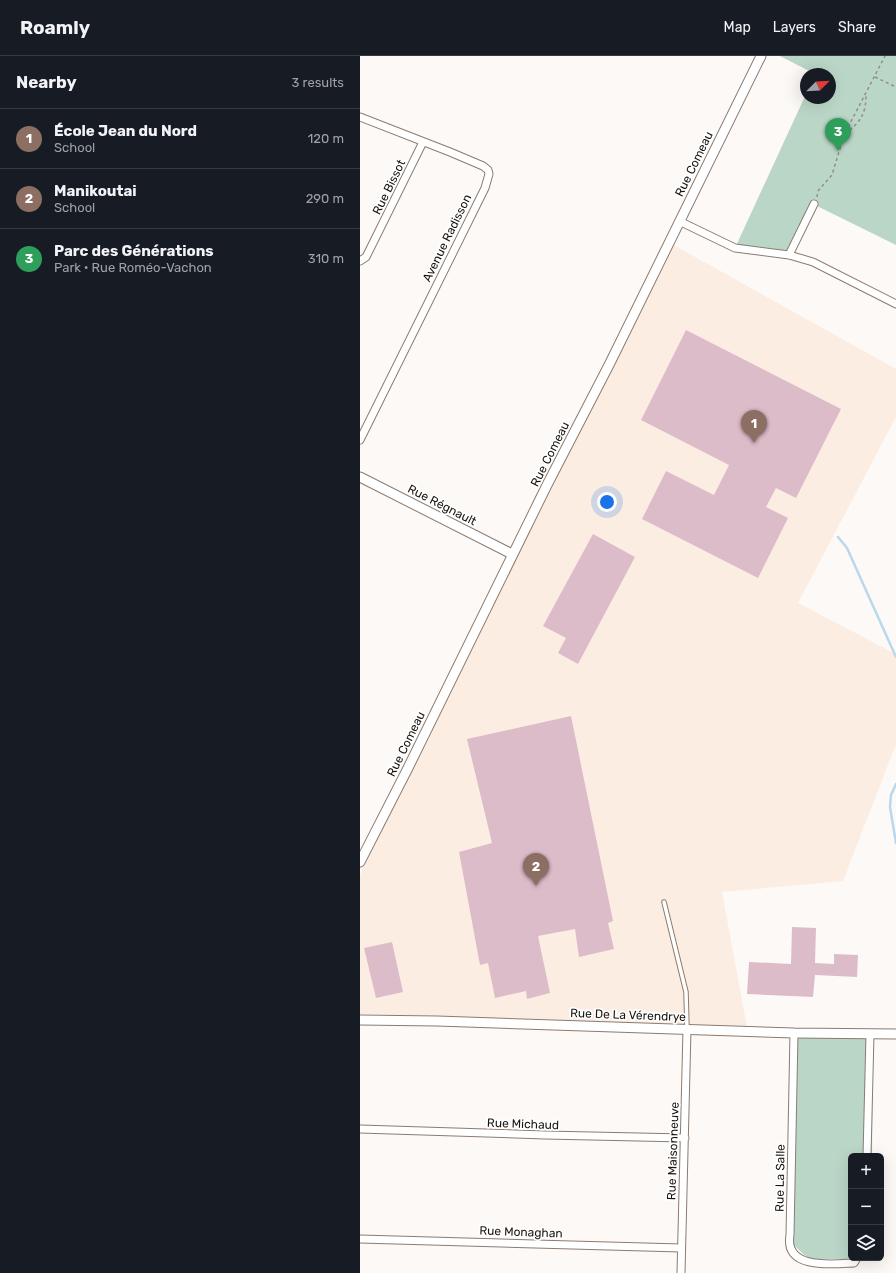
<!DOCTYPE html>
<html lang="en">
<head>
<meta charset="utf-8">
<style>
	:root { --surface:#171b24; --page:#20242c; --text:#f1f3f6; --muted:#9ea1a6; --line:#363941; --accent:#1a73e8 }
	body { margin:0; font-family:Rubik,sans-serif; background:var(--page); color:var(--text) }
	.controls { position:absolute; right:12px; bottom:12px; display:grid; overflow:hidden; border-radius:6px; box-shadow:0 4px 16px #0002 }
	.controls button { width:36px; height:36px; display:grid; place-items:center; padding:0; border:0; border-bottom:1px solid var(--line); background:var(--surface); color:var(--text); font:20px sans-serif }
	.compass { position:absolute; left:440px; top:12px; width:36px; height:36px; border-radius:50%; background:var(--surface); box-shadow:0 4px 16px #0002; rotate:66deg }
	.you { position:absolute; left:247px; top:446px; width:14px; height:14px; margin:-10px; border:3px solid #fff; border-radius:50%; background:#1a73e8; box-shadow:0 0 0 6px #1a73e833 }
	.badge { display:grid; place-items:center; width:26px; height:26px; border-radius:50%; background:var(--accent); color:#fff; font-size:13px; font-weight:700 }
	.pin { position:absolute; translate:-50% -33px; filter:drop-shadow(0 1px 2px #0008) }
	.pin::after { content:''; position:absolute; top:21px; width:14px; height:12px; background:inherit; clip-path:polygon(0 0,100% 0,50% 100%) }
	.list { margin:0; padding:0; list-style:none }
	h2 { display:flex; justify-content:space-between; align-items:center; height:52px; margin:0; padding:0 16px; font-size:17px }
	h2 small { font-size:13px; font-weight:400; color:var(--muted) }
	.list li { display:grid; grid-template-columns:26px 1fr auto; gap:12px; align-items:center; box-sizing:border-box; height:60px; padding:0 16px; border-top:1px solid var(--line) }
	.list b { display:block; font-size:15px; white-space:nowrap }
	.list p { margin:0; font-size:13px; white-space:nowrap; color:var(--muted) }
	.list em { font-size:13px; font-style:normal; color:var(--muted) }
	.icon { flex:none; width:22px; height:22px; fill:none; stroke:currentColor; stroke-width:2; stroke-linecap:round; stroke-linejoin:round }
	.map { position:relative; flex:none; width:536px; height:1217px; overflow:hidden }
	header { display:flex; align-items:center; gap:24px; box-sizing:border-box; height:56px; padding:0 20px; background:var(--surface); border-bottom:1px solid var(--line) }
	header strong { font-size:19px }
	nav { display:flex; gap:22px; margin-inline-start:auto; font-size:14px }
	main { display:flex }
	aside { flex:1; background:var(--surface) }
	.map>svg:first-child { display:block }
</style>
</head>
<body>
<header>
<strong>Roamly</strong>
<nav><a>Map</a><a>Layers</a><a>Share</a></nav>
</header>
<main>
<aside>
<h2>Nearby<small>3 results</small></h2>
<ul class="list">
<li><span class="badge" style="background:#8d6e63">1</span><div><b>École Jean du Nord</b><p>School</p></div><em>120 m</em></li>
<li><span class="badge" style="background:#8d6e63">2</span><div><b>Manikoutai</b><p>School</p></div><em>290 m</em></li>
<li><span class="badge" style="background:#2e9e5b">3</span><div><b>Parc des Générations</b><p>Park · Rue Roméo-Vachon</p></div><em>310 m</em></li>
</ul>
</aside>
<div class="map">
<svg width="536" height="1217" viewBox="0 0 536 1217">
	<rect width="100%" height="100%" fill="#fdf9f7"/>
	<path fill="#fcede2" d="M 312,188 L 536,313 L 536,361 L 438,547 L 536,598 L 536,688 L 483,825 L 362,836 L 387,971 L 0,958 L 0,819 Z"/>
	<path fill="#bad6c7" d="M 420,0 L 536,0 L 536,189 L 455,149 L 429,199 L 375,192 L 446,38 L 446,42 L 470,42 L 470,18 L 455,18 Z
		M 436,977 L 513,979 L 512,1100 L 491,1100 L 491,1202 L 497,1202 L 497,1203 L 450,1203 L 443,1198 L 434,1189 Z"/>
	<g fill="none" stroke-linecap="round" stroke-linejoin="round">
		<path stroke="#bad8ec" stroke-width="2.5" d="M 478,481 L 487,492 L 536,601
			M 536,728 L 531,739 L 530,751 L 536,787"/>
	</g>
	<path fill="#ddbcca" d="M 326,274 L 481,353 L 436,442 L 416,432 L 406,451 L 428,462 L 398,522 L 282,463 L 306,415 L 354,439 L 369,409 L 281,364 Z
		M 233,478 L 275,501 L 218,608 L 198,597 L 206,582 L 183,570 Z
		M 211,660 L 253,865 L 248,867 L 254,893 L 219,901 L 215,873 L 178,880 L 190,937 L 167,943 L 166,935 L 135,942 L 128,907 L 120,909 L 99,796 L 132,787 L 107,683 Z
		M 432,871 L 456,872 L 455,907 L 474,908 L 474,898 L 498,899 L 497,921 L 455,919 L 453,941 L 387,938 L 389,906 L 431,908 Z
		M 32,886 L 43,936 L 16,942 L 4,892 Z"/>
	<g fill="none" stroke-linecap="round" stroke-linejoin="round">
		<g stroke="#8c7b6f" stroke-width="5.5">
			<path id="service" d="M 304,846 L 326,936 L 327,972"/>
		</g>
		<g stroke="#8c7b6f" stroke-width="9">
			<path id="minor" d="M 0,61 L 90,96 L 123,110 L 128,114 L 129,118 L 125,132 L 0,384
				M 319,165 L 375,192 L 429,199 L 453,206 L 536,248
				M 429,199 L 454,148
				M 0,205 L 6,201 L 63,86
				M 434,977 L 430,1179 C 424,1214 472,1208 494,1207 L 497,1202
				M 0,1073 L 185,1079 L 325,1082
				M 507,1100 L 510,978
				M 0,1183 L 321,1192
				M 321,1217 L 327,973"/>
		</g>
		<g stroke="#8c7b6f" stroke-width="11">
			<path id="tertiary" d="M 0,421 L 152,498
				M 0,806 L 48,712 L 187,429 L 250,307 L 401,0
				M 0,964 L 77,965 L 434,977 L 536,978"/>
		</g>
		<path stroke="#938e8b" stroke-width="1.5" stroke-dasharray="3 3" stroke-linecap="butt" d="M 515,21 L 536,31
			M 485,78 C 500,66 506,59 506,39
			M 457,141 L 458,135 L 472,119 L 484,79 L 525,0"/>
		<use href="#service" stroke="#fff" stroke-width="3.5"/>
		<use href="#minor" stroke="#fff" stroke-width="7"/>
		<use href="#tertiary" stroke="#fff" stroke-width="9"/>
	</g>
	<g text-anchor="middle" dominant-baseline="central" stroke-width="3.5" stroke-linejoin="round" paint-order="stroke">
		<g font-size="12" fill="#1b1510" stroke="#fff">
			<text transform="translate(334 108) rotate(-64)">Rue Comeau</text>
			<text transform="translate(29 131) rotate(-64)">Rue Bissot</text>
			<text transform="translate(87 182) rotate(-64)">Avenue Radisson</text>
			<text transform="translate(190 398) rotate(-63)">Rue Comeau</text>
			<text transform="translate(82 449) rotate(27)">Rue Régnault</text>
			<text transform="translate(46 688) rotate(-64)">Rue Comeau</text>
			<text transform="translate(268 959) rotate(2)">Rue De La Vérendrye</text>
			<text transform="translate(163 1068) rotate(2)">Rue Michaud</text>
			<text transform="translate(313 1095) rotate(-88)">Rue Maisonneuve</text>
			<text transform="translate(420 1122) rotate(-89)">Rue La Salle</text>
			<text transform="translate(161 1176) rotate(2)">Rue Monaghan</text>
		</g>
	</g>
</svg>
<div class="controls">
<button>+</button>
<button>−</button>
<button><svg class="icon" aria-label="layers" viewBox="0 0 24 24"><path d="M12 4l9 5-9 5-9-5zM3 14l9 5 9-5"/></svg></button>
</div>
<svg class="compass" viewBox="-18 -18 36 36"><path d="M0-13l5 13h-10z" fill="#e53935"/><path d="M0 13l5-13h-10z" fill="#9ea1a6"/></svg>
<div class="you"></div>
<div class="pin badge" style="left:394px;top:387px;background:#8d6e63">1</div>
<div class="pin badge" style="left:176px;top:830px;background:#8d6e63">2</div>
<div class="pin badge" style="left:478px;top:95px;background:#2e9e5b">3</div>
</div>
</main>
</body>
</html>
